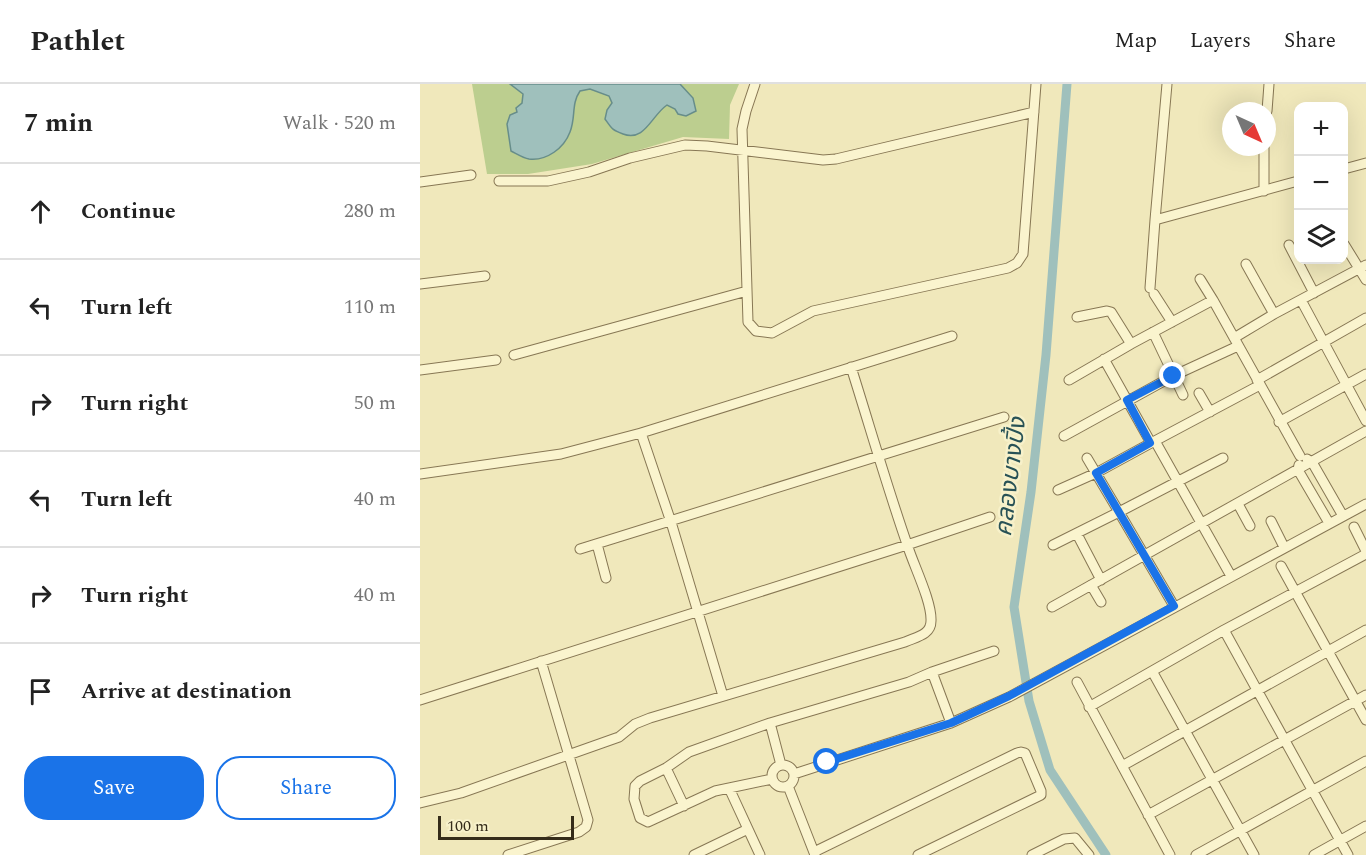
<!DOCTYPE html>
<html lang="en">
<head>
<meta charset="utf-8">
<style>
	:root { --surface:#fff; --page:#f2f2f2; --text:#222; --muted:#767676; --line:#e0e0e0; --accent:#1a73e8 }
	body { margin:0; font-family:Spectral,"Noto Sans Thai",serif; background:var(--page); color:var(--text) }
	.controls { position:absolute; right:18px; top:18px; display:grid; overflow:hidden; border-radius:12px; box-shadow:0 6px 24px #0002 }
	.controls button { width:54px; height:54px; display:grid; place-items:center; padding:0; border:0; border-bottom:2px solid var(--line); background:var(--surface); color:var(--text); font:30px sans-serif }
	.compass { position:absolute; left:802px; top:18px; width:54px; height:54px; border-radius:50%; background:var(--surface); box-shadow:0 6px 24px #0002; rotate:136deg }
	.scale { position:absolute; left:18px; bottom:15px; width:136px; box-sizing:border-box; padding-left:6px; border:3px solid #352c1a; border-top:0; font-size:16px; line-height:21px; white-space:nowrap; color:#352c1a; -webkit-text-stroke:4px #f7f1ca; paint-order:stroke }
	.stop { position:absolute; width:18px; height:18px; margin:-14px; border:4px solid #1a73e8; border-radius:50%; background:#fff }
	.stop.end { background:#1a73e8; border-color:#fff; box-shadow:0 2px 6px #0008 }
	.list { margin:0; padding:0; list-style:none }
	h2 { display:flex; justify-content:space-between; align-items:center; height:78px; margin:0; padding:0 24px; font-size:26px }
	h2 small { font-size:20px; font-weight:400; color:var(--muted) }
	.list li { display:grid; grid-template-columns:39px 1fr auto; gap:18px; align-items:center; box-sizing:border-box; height:96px; padding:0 24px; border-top:2px solid var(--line) }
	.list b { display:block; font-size:22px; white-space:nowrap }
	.list em { font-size:20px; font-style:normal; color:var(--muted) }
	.actions { display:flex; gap:12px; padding:18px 24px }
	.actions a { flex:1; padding:14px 0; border:2px solid var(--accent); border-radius:24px; text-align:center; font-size:21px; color:var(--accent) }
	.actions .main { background:var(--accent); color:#fff }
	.icon { flex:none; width:33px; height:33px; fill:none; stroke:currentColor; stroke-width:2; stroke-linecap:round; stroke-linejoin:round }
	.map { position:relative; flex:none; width:946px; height:771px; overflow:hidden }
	header { display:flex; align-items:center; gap:36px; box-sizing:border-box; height:84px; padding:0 30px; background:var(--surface); border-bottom:2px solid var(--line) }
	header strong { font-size:28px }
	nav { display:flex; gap:33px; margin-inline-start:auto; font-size:21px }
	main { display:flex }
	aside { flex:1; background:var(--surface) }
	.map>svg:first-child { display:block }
</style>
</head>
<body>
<header>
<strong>Pathlet</strong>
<nav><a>Map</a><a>Layers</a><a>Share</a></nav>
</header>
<main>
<aside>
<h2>7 min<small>Walk · 520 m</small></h2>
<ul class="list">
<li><svg class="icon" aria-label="ahead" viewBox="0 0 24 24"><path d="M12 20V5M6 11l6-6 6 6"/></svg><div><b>Continue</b></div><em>280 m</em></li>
<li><svg class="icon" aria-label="left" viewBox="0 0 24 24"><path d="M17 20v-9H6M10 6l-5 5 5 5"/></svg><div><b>Turn left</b></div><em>110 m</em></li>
<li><svg class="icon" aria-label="right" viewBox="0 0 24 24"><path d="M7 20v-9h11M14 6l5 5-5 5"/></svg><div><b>Turn right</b></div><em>50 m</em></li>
<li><svg class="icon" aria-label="left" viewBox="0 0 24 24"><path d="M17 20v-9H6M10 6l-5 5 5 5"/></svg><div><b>Turn left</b></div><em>40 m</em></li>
<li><svg class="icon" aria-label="right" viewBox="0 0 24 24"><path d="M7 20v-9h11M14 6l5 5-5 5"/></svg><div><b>Turn right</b></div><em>40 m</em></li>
<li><svg class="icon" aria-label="arrive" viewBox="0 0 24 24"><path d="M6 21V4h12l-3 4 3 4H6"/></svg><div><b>Arrive at destination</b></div></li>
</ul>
<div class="actions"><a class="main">Save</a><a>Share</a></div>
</aside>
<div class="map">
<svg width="946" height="771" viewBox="0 0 946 771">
	<rect width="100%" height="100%" fill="#f0e8bb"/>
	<path fill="#bcce8f" d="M 52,0 L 319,0 L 310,21 L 309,55 L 263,53 L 172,80 L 108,90 L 67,90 Z"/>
	<path fill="#9fc0bc" stroke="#678d8a" stroke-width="1.5" d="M 90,0 L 260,0 L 273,14 L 276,27 L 266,32 L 258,30 L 255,25 L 247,21 C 231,32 225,58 203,50 C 192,46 192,45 185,35 L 187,26 L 192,19 L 189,12 L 170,5 L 160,7 C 151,20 156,33 150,48 C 144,64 127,77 109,75 C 103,74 97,70 91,67 L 87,40 L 90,31 L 97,28 L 96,24 L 102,19 L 103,10 Z"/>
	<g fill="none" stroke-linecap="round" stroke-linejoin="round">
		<path stroke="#9fc0bc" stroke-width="9" d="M 647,0 L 626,271 L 611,408 L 594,523 L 609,617 L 630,686 L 686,771"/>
		<g stroke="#877754" stroke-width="11">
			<path id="minor" d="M 335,0 L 326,27 L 322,45 L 328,238 L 336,247 L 352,249 L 393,227 L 588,184 L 597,179 L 603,170 L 616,0
				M 847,27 L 849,0
				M 844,63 L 844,107
				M 924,85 L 946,79
				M 79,97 L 128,97 L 169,88 L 210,74 L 265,61 L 287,62 L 403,76 L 416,75 L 614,28
				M 0,98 L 51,91
				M 735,136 L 747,0
				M 924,160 L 946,196
				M 869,161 L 894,209
				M 826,180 L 854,230
				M 780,195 L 793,216
				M 0,200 L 65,192
				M 730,204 L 735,136 L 878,97
				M 734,210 L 752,238
				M 881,216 L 946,337
				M 657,233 L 687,227 L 691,228 L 711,260 L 793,216 L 880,372
				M 733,248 L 763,311
				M 814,254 L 854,230 L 946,181
				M 94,271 L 327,207
				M 684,275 L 731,359 L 840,301
				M 0,286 L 76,276
				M 649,296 L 711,260
				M 837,296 L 946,234
				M 779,309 L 790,328
				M 859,338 L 946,290
				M 221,349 L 251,438 L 303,612
				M 644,352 L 753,292 L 818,262
				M 735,357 L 811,492
				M 887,375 L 892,378 L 923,432
				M 879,381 L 878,386 L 909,439
				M 0,390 L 141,370 L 221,349 L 532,252
				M 638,406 L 676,389 L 731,359
				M 818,420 L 830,442
				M 851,437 L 864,463
				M 934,443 L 946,467
				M 657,450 L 681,496
				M 177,460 L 186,494
				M 633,461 L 699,428 L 667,374
				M 160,465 L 584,333
				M 861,482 L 946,636
				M 671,501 L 681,518
				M 754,522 L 699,428 L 803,374
				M 632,523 L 946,347
				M 804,546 L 928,771
				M 732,587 L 834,771
				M 512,588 L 531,639
				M 657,598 L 750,771
				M 0,616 L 487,461 L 570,433
				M 669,623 L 804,546 L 946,470
				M 350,639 L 269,668 L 246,684 L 220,697 L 215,702 L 214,715 L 220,734 L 228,738 L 295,707 L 352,695
				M352 692a11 11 0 1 1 22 0a11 11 0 1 1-22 0Z
				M 361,681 L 350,639 L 489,598 L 512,588 L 574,567
				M 702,682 L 946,546
				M 246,684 L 264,722
				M 374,690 L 531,639 L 589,613 L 946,420
				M 368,702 L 395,771
				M 309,704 L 340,771
				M 0,719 L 41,709 L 199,653 L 215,640 L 230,634 L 485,558 C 496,553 511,551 511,537 C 512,518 494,482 488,463 C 467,403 450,343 431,283
				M 728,731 L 946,611
				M 394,768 L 597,669 L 601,668 L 605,669 L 621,707 L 621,711 L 498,771
				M 88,771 L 159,748 L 166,743 L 168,736 L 121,577
				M 274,771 L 328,745
				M 612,771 L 644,755 L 655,754 L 669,771
				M 776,771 L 946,677
				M 894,771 L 946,742"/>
		</g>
		<use href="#minor" stroke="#faf4ce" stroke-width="9"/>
	</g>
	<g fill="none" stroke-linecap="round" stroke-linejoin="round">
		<path stroke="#1a73e8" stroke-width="8" d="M 407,678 L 531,639 L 589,612 L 754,522 L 676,389 L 730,359 L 707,316 L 753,292"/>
	</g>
	<g text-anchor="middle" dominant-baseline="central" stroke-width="5" stroke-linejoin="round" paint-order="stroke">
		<g font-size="24" font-style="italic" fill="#285256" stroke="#f7f1ca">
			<text transform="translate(591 393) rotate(-83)">คลองบางปิ้ง</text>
		</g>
	</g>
</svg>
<div class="controls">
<button>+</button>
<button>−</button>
<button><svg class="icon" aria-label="layers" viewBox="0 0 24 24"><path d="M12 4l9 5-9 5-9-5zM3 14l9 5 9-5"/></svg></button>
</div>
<svg class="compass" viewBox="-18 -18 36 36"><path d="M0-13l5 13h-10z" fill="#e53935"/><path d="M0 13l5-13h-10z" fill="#767676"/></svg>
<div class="scale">100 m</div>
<div class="stop" style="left:407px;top:678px"></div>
<div class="stop end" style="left:753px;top:292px"></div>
</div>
</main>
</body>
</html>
